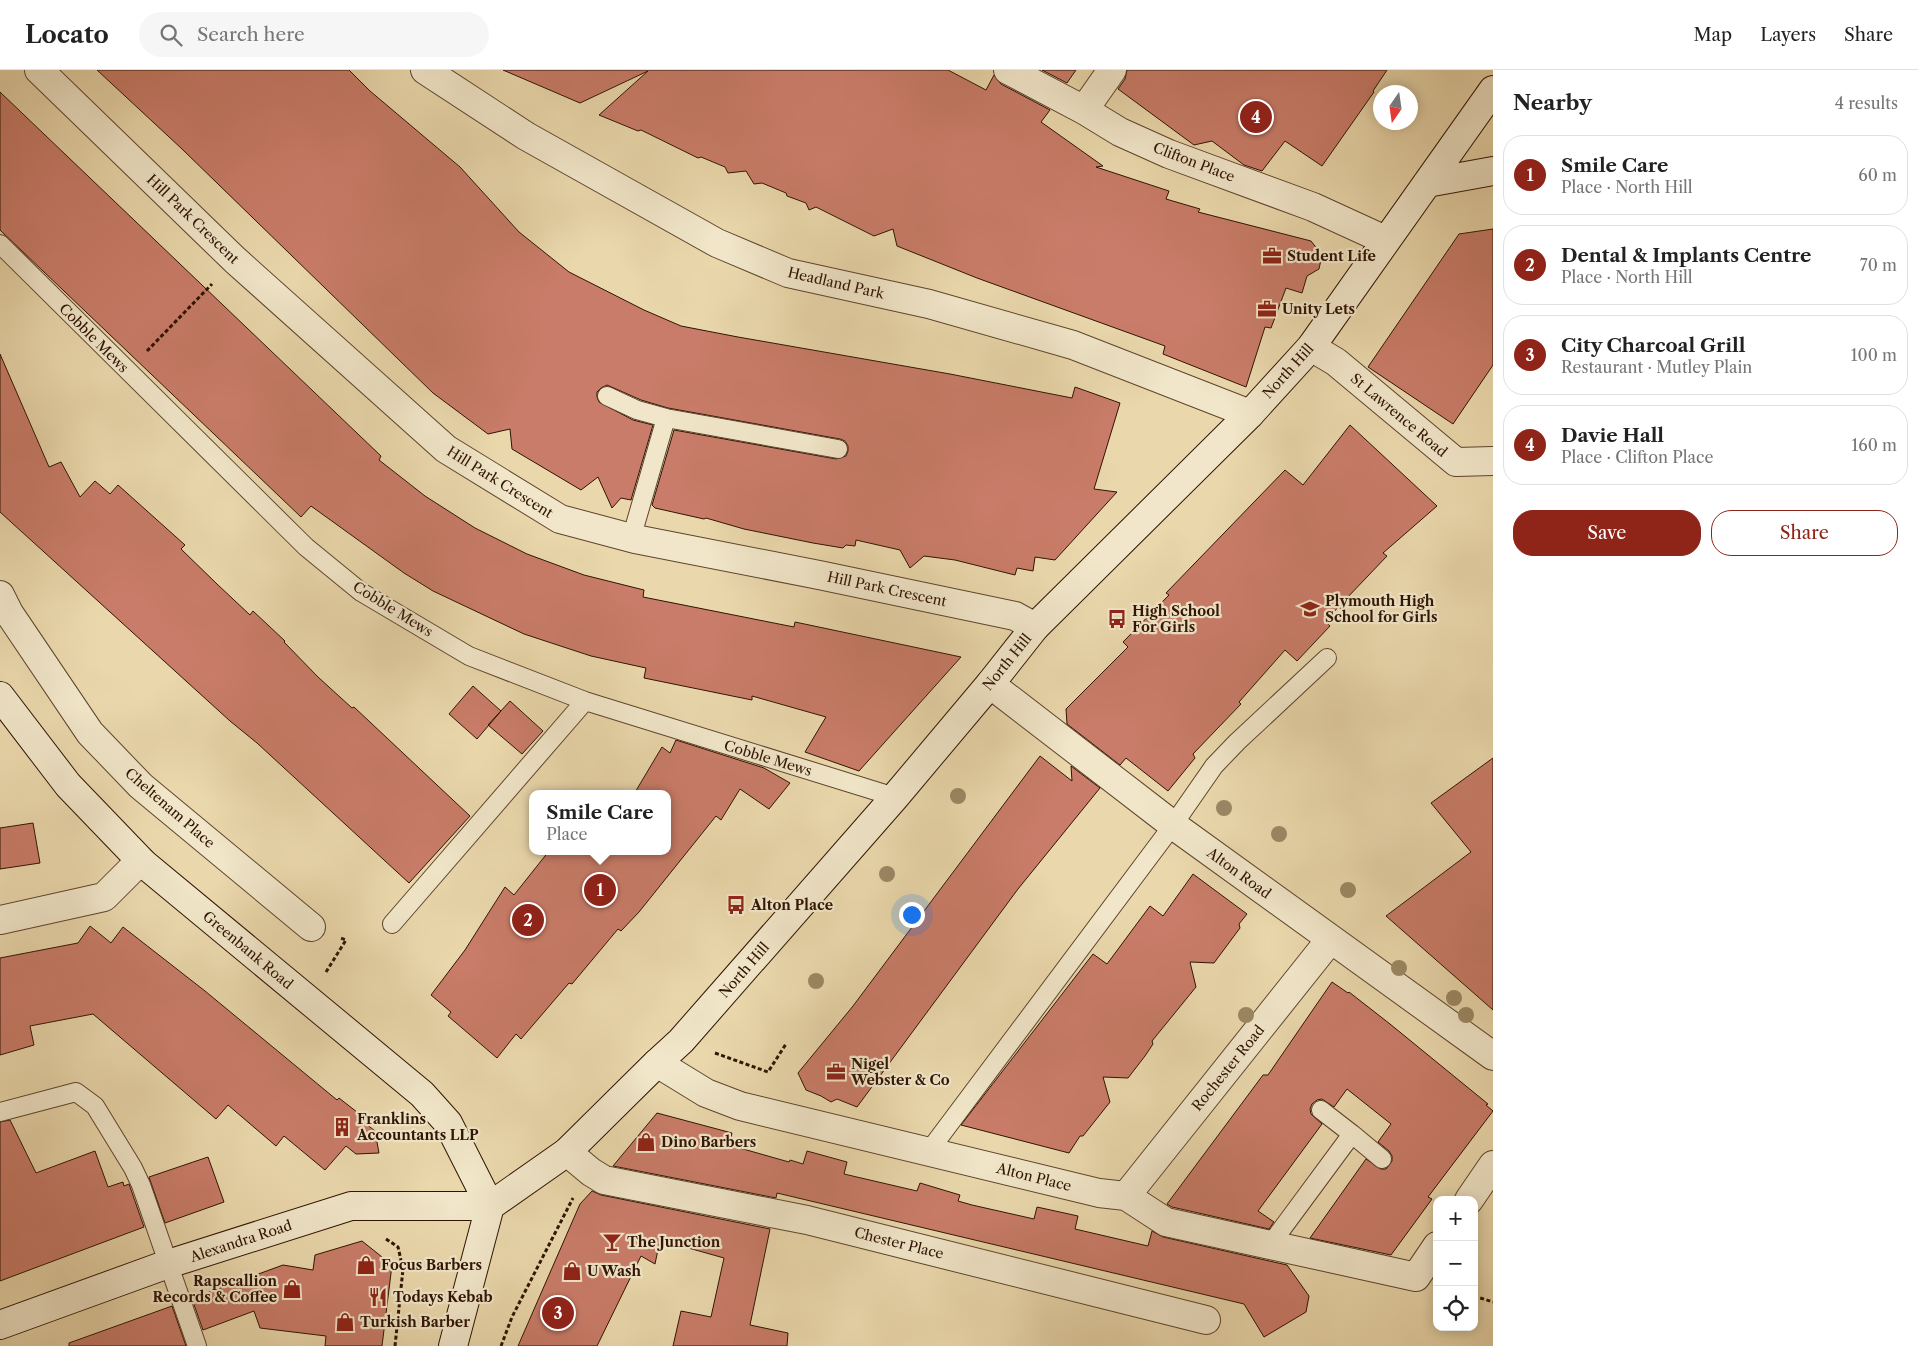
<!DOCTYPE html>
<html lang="en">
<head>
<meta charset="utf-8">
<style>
	:root { --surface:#fff; --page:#f6f6f6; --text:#222; --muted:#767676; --line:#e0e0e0; --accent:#8f2418 }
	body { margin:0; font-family:"Libre Caslon Text",serif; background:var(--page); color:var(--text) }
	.controls { position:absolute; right:15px; bottom:15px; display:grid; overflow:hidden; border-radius:10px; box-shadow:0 2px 12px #0003 }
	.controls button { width:45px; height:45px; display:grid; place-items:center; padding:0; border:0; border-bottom:1px solid var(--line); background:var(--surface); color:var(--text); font:25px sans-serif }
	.compass { position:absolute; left:1373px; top:15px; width:45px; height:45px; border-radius:50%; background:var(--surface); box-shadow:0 2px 12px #0003; rotate:193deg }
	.you { position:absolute; left:911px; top:844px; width:18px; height:18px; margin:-12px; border:4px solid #fff; border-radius:50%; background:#1a73e8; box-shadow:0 0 0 8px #1a73e833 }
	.badge { display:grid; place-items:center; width:32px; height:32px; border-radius:50%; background:var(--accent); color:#fff; font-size:16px; font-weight:700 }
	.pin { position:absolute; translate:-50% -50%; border:2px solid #fff; box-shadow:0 1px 5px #0006 }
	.popup { position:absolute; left:529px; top:720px; width:142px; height:65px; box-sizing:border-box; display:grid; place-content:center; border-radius:10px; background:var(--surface); filter:drop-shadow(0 1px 4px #0005); font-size:16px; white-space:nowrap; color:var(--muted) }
	.popup b { font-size:19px; color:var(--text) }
	.popup::after { content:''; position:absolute; left:50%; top:100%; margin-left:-10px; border:10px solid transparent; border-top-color:var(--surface) }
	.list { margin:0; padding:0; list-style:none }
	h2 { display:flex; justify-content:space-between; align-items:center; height:65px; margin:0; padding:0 20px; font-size:21px }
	h2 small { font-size:16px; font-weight:400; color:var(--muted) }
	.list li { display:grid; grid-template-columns:32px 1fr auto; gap:15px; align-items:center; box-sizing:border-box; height:80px; margin:0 10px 10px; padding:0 10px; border:1px solid var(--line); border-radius:20px }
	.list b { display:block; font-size:19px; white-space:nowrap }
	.list p { margin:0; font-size:16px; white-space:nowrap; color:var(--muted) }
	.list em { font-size:16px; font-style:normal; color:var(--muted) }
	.actions { display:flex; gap:10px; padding:15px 20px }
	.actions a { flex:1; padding:11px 0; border:1px solid var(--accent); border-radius:20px; text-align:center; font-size:18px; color:var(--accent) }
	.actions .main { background:var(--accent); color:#fff }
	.icon { flex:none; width:28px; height:28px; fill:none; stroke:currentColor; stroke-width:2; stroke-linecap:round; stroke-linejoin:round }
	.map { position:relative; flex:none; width:1493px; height:1276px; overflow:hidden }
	header { display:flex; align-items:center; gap:30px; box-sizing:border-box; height:70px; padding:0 25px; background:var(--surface); border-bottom:1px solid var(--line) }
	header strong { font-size:24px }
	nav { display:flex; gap:28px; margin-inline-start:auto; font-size:18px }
	.search { width:350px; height:45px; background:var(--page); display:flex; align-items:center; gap:12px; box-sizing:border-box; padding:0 18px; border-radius:28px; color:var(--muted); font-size:19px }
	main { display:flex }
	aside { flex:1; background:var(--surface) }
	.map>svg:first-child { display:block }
</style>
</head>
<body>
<header>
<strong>Locato</strong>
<div class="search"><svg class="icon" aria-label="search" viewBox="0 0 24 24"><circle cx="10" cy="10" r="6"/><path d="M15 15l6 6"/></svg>Search here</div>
<nav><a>Map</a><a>Layers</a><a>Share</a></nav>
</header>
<main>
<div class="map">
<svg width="1493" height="1276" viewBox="0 0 1493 1276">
	<rect width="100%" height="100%" fill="#ead8ac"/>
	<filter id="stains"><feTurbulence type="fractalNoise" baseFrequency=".004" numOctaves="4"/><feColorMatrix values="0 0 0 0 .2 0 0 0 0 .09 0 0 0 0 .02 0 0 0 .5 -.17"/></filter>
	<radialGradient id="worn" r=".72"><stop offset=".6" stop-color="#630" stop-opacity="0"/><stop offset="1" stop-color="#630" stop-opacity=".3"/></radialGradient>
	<path fill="#c97c69" stroke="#2f1303" d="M 97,0 L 349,0 L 370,21 L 460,97 L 519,162 L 569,202 L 644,240 L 681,256 L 738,267 L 950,304 L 1072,328 L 1075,317 L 1120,333 L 1094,419 L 1117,422 L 1055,490 L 1035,487 L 1033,501 L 1017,498 L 1015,505 L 955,490 L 924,486 L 910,498 L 900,480 L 856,470 L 855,476 L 846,475 L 843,478 L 813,473 L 744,459 L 706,448 L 704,449 L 655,438 L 652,435 L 674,360 L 836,389 L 846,386 L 848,381 L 848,376 L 845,371 L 840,369 L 668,338 L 641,330 L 607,315 L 601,318 L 597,322 L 597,327 L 599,332 L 633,350 L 653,355 L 631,430 L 621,428 L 612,438 L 598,407 L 581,420 L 512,379 L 510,359 L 488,364 L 433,323 L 182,79 Z
		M 503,0 L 948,0 L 986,20 L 994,5 L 1001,14 L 1050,40 L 1041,52 L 1103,96 L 1096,97 L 1169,121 L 1166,129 L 1200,139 L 1198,142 L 1311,171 L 1322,185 L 1319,199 L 1307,206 L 1302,223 L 1286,218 L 1271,258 L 1265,257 L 1246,317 L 1163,284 L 1165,276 L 977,208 L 897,176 L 893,159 L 874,166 L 816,137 L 809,140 L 806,133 L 787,126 L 786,123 L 762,113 L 754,114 L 746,101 L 728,103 L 725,97 L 701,87 L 698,88 L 641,60 L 638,61 L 599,45 L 648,1 L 580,33 Z
		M 1042,0 L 1076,0 L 1067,13 Z
		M 1127,0 L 1387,0 L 1373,21 L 1374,22 L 1322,96 L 1285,71 L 1262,101 L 1244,95 L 1212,71 L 1194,75 L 1118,19 L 1125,9 Z
		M 0,22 L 381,386 L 379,390 L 425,426 L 475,458 L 527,484 L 584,505 L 644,520 L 643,527 L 794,557 L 795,552 L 961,587 L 859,701 L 805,682 L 826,647 L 752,626 L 752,630 L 644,608 L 646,598 L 591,586 L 524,564 L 433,521 L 404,503 L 311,436 L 301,447 L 0,160 Z
		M 1493,159 L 1493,295 L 1453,354 L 1368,297 L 1459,164 Z
		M 0,284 L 49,397 L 61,392 L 80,427 L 95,411 L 110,424 L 118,415 L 185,475 L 181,479 L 217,514 L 250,545 L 253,541 L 285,571 L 284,572 L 318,607 L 352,638 L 354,637 L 470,746 L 409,813 L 257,673 L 230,651 L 0,442 Z
		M 1350,355 L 1437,436 L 1383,483 L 1387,486 L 1325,551 L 1330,556 L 1297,591 L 1285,580 L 1239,632 L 1241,634 L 1193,684 L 1195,688 L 1168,721 L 1126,688 L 1120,695 L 1067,654 L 1066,639 L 1128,577 L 1123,572 L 1169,525 L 1166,523 L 1285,400 L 1303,415 Z
		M 473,616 L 501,641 L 477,669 L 449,644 Z
		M 510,631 L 543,661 L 522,684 L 488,655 Z
		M 676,670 L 764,698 L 790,713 L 769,739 L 740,719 L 721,750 L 716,746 L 639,842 L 621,861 L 618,859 L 572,914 L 569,913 L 521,969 L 516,964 L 497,988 L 448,946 L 451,942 L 431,925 L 465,880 L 505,817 L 514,825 L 549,781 L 668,781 L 668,724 L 634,724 L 662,677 L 670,683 Z
		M 1040,686 L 1072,711 L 1071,696 L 1100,718 L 1018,819 L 857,1037 L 837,1029 L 831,1032 L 821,1026 L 806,1020 L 798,1003 L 853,936 Z
		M 1493,688 L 1493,940 L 1386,846 L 1471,782 L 1431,733 Z
		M 33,753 L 40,793 L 0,799 L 0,758 Z
		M 1193,804 L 1247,844 L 1239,854 L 1240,858 L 1214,893 L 1190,892 L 1196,917 L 1152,971 L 1153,974 L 1145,986 L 1128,1008 L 1103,1007 L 1110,1032 L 1083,1066 L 1080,1066 L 1069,1083 L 961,1055 L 1093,884 L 1107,894 L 1150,836 L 1163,846 Z
		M 90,856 L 111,873 L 123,857 L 205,921 L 337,1030 L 339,1028 L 362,1046 L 360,1049 L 375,1061 L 379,1083 L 356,1084 L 346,1076 L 325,1100 L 284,1066 L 276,1076 L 228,1035 L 216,1049 L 93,944 L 30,956 L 34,975 L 0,985 L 0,888 L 78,873 Z
		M 1332,912 L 1348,923 L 1349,922 L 1390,954 L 1488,1034 L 1486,1035 L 1493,1041 L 1428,1127 L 1432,1129 L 1391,1185 L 1310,1168 L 1366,1089 L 1381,1099 L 1386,1099 L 1392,1091 L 1392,1086 L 1389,1081 L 1378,1072 L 1391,1054 L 1347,1019 L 1334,1037 L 1322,1029 L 1317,1030 L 1312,1034 L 1310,1039 L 1311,1044 L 1322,1054 L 1258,1141 L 1274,1152 L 1269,1159 L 1172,1137 L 1167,1134 L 1263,1005 L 1268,1005 Z
		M 657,1043 L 732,1063 L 729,1075 L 789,1092 L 790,1090 L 803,1094 L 807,1081 L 847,1092 L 844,1104 L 917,1121 L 920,1113 L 960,1125 L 958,1131 L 972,1135 L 1034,1149 L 1037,1137 L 1078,1146 L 1075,1159 L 1148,1176 L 1152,1161 L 1163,1167 L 1287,1195 L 1309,1226 L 1306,1242 L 1264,1267 L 1244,1234 L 777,1123 L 776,1128 L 613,1096 Z
		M 10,1050 L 36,1103 L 95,1081 L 108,1117 L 123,1112 L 124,1116 L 129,1114 L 144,1157 L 0,1211 L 0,1052 Z
		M 208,1087 L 224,1132 L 165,1153 L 149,1107 Z
		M 592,1121 L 601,1125 L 770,1159 L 750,1255 L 788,1263 L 787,1276 L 673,1276 L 681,1241 L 711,1247 L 724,1188 L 660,1170 L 655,1194 L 641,1186 L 597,1276 L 518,1276 L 580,1134 Z
		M 362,1171 L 392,1195 L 382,1276 L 325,1276 L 326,1266 L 260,1258 L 254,1241 L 203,1260 L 192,1229 L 193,1228 L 283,1195 L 313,1200 L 315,1185 Z
		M 172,1236 L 186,1276 L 69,1276 L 69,1273 Z"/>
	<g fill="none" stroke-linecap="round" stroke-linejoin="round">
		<g stroke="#5e442d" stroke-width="20">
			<path id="lane" d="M 0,174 L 306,477 L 361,522 L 469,586 L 585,631 L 895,727
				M 607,326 L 637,340 L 666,348 L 838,379
				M 631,469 L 666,348
				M 392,854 L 585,631
				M 0,1042 L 76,1022 L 95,1036 L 133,1098 L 141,1115 L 197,1276
				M 1352,1064 L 1382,1089
				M 929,1081 L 1173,755 L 1214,696 L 1237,672 L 1327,588
				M 1270,1175 L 1352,1064 L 1321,1040"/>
		</g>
		<g stroke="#5e442d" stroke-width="30">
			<path id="street" d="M 39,0 L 235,190 L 446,379 L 560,449 L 635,469 L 819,505 L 1015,546 L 1035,557
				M 425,0 L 526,66 L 717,173 L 788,203 L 929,234 L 1073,275 L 1250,344
				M 1008,0 L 1084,40 L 1120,62 L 1169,84 L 1313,137 L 1385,170
				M 1084,40 L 1112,0
				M 1311,277 L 1336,292 L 1456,392 L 1493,391
				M 0,525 L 9,543 L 90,663 L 141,716 L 311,857
				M 990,614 L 1173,755 L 1493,986
				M 0,850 L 104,827 L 134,797 L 143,793
				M 657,993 L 706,1023 L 740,1036 L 1099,1123 L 1126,1126 L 1166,1152 L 1416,1207 L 1437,1176
				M 567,1082 L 591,1102 L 604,1110 L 807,1150 L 1206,1250
				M 1126,1126 L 1330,870
				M 1469,1130 L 1493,1095"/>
		</g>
		<g stroke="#2f1303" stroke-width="30">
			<path id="secondary" d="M 1427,113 L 1493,101
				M 0,626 L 68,715 L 143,793 L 422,1024 L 448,1053 L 490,1136
				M 490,1136 L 567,1082 L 657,993 L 681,971 L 895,727 L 990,614 L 1035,557 L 1250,344 L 1311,277 L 1493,20
				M 0,1255 L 168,1194 L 351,1136 L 490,1136
				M 453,1276 L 490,1136"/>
		</g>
		<path stroke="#2f1303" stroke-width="3" stroke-dasharray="4 2.5" stroke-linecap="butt" d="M 147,281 L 212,214
			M 326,902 L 346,870 L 341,868
			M 715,983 L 768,1002 L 786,974
			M 386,1169 L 398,1177 L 403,1199 L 395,1276
			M 1474,1226 L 1493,1232
			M 501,1276 L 512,1247 L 573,1128"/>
		<use href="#lane" stroke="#f1e6c9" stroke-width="18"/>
		<use href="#street" stroke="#f1e6c9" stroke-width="28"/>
		<use href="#secondary" stroke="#f1e6c9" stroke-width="28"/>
	</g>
	<g fill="#9b8864">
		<circle cx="958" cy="726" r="8"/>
		<circle cx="1224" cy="738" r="8"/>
		<circle cx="1279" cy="764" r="8"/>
		<circle cx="887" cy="804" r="8"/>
		<circle cx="1348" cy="820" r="8"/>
		<circle cx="1399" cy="898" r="8"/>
		<circle cx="816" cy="911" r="8"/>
		<circle cx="1454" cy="928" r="8"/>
		<circle cx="1246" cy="945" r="8"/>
		<circle cx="1466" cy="945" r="8"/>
	</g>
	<defs>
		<g id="office-bare" transform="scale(1.5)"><path d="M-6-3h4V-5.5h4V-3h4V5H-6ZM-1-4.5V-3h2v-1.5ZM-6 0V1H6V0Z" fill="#8f2418" stroke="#f1e6c9" stroke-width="2.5" paint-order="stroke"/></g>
		<g id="school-bare" transform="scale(1.5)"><path d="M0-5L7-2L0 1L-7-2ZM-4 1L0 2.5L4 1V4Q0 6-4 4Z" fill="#8f2418" stroke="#f1e6c9" stroke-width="2.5" paint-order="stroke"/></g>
		<g id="bus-bare" transform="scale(1.5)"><path d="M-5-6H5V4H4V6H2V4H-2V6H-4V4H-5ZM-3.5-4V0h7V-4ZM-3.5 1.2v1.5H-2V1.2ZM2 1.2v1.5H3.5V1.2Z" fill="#8f2418" stroke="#f1e6c9" stroke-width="2.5" paint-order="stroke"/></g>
		<g id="building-bare" transform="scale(1.5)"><path d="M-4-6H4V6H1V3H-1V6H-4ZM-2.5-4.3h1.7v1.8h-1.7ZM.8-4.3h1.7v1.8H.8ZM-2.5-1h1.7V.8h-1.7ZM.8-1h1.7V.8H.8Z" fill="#8f2418" stroke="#f1e6c9" stroke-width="2.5" paint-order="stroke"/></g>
		<g id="shop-bare" transform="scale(1.5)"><path d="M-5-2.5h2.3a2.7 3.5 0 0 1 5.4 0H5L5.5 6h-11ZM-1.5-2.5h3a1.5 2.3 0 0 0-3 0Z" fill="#8f2418" stroke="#f1e6c9" stroke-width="2.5" paint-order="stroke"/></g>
		<g id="bar-bare" transform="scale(1.5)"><path d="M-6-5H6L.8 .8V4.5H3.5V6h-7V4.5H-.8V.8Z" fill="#8f2418" stroke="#f1e6c9" stroke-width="2.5" paint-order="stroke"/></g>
		<g id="restaurant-bare" transform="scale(1.5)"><path d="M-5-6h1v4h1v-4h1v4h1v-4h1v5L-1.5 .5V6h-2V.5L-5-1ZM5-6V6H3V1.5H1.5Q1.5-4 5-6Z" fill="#8f2418" stroke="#f1e6c9" stroke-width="2.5" paint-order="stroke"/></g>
	</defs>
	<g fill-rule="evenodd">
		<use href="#office-bare" x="1272" y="186"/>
		<use href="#office-bare" x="1267" y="239"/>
		<use href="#school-bare" x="1310" y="539"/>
		<use href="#bus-bare" x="1117" y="549"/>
		<use href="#bus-bare" x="736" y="835"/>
		<use href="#office-bare" x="836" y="1002"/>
		<use href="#building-bare" x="342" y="1057"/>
		<use href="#shop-bare" x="646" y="1072"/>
		<use href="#bar-bare" x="612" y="1172"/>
		<use href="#shop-bare" x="366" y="1195"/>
		<use href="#shop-bare" x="572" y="1201"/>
		<use href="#shop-bare" x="292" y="1219"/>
		<use href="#restaurant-bare" x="378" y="1227"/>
		<use href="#shop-bare" x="345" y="1252"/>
	</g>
	<g text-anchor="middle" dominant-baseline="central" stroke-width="4.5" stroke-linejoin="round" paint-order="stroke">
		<g font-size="14" fill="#2f1303" stroke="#f1e6c9">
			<text transform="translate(1194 92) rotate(21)">Clifton Place</text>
			<text transform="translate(193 149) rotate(44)">Hill Park Crescent</text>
			<text transform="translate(836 213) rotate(13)">Headland Park</text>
			<text transform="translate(94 268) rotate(45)">Cobble Mews</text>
			<text transform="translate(1288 301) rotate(-48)">North Hill</text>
			<text transform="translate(1399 345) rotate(40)">St Lawrence Road</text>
			<text transform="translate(500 412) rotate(32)">Hill Park Crescent</text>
			<text transform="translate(887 519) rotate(12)">Hill Park Crescent</text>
			<text transform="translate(393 539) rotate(32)">Cobble Mews</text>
			<text transform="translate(1007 592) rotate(-51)">North Hill</text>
			<text transform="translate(768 688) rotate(17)">Cobble Mews</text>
			<text transform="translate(170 738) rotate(41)">Cheltenam Place</text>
			<text transform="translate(1239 803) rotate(36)">Alton Road</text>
			<text transform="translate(248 880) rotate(40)">Greenbank Road</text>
			<text transform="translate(744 900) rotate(-49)">North Hill</text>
			<text transform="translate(1228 998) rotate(-51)">Rochester Road</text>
			<text transform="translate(1034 1107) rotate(14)">Alton Place</text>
			<text transform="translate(241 1171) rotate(-18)">Alexandra Road</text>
			<text transform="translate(899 1173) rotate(14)">Chester Place</text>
		</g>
		<g font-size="14" font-weight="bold" fill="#2f1303" stroke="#f1e6c9" text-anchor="start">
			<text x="1287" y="186">Student Life</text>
			<text x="1282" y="239">Unity Lets</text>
			<text x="1325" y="531">Plymouth High<tspan x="1325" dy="16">School for Girls</tspan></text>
			<text x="1132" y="541">High School<tspan x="1132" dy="16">For Girls</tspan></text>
			<text x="751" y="835">Alton Place</text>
			<text x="851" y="994">Nigel<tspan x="851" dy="16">Webster &amp; Co</tspan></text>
			<text x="357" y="1049">Franklins<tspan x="357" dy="16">Accountants LLP</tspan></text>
			<text x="661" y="1072">Dino Barbers</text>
			<text x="627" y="1172">The Junction</text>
			<text x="381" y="1195">Focus Barbers</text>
			<text x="587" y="1201">U Wash</text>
			<text x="277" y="1211" text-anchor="end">Rapscallion<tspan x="277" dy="16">Records &amp; Coffee</tspan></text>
			<text x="393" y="1227">Todays Kebab</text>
			<text x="360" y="1252">Turkish Barber</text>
		</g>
	</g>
	<rect width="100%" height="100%" filter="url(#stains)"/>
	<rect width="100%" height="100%" fill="url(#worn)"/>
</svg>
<div class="controls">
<button>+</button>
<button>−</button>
<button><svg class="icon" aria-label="locate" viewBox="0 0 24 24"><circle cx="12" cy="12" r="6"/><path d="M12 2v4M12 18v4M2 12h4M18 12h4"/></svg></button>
</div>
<svg class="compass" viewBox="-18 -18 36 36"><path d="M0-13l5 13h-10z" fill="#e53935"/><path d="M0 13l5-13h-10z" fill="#767676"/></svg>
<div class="you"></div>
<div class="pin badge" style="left:600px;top:820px">1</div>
<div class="popup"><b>Smile Care</b>Place</div>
<div class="pin badge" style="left:528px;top:850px">2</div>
<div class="pin badge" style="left:558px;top:1243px">3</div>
<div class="pin badge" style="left:1256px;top:47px">4</div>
</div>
<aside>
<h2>Nearby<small>4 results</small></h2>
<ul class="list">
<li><span class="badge">1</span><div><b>Smile Care</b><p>Place · North Hill</p></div><em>60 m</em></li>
<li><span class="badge">2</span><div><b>Dental &amp; Implants Centre</b><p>Place · North Hill</p></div><em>70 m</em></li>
<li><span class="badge">3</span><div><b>City Charcoal Grill</b><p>Restaurant · Mutley Plain</p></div><em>100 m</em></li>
<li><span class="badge">4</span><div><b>Davie Hall</b><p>Place · Clifton Place</p></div><em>160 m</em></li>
</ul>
<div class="actions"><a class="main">Save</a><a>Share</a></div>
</aside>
</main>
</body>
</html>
